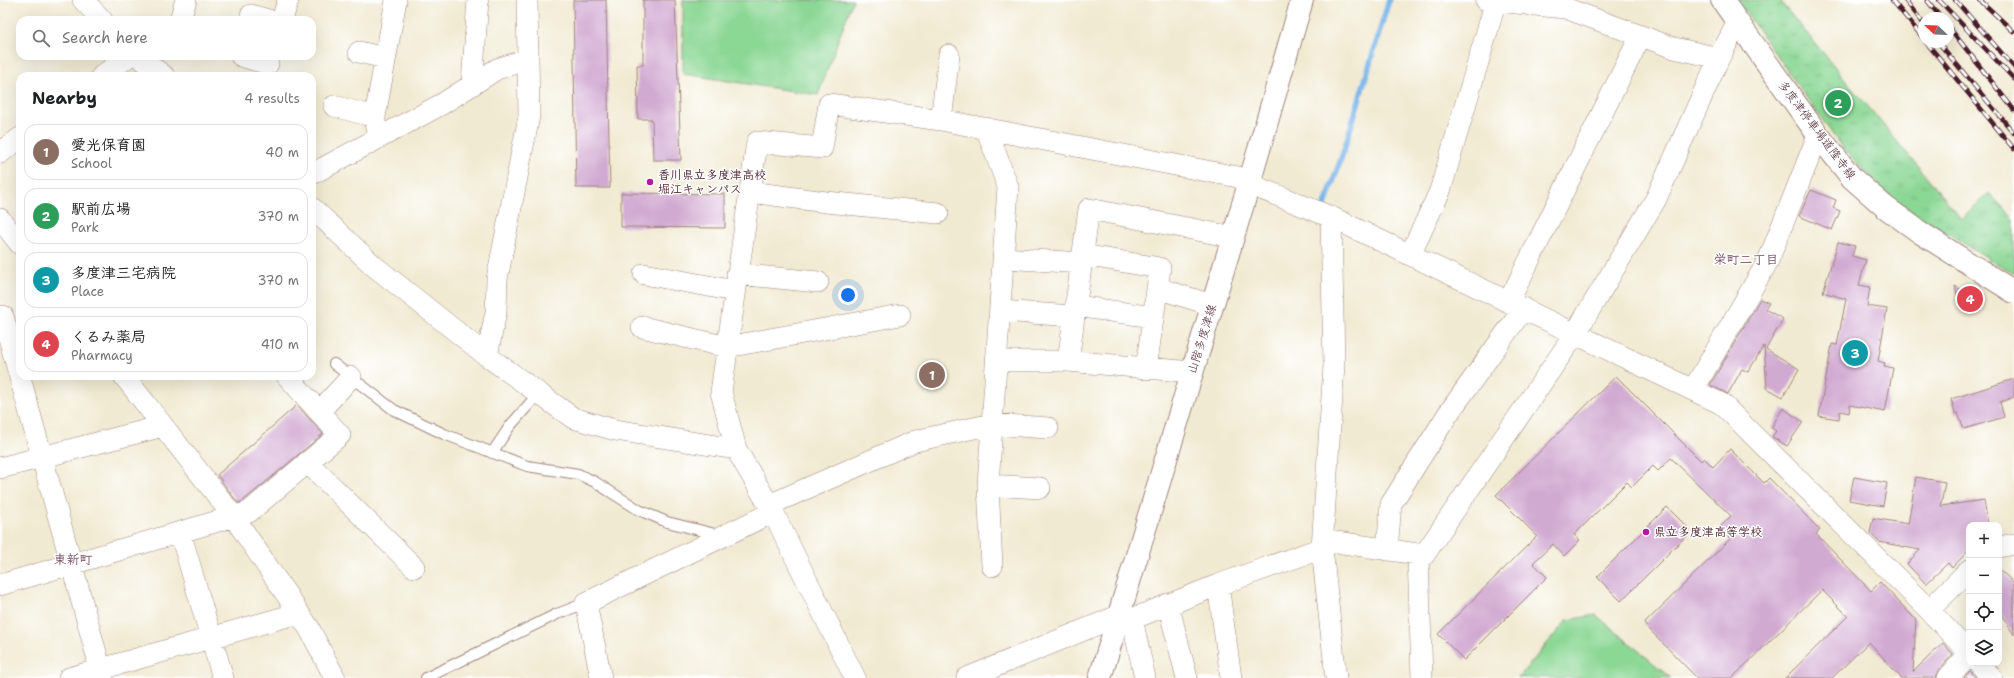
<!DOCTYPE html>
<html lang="en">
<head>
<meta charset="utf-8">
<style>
	:root { --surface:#fff; --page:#f2f2f2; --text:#202124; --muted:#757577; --line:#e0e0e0; --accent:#d93025 }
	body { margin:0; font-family:"Shantell Sans","Klee One",sans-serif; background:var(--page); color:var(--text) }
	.controls { position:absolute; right:12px; bottom:12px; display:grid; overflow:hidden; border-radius:8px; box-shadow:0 4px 16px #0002 }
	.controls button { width:36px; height:36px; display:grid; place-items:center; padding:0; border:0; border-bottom:1px solid var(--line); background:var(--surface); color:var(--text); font:20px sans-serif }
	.compass { position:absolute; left:1918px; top:12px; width:36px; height:36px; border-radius:50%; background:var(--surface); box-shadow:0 4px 16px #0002; rotate:293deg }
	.you { position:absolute; left:848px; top:295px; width:14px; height:14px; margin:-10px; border:3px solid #fff; border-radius:50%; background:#1a73e8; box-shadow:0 0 0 6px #1a73e833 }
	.badge { display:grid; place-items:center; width:26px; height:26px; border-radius:50%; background:var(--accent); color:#fff; font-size:13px; font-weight:700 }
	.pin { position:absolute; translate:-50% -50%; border:2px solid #fff; box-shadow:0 1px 4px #0006 }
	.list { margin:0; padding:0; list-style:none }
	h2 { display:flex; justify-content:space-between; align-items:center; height:52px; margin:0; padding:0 16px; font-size:17px }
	h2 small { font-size:13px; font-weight:400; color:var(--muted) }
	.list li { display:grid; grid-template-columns:26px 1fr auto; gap:12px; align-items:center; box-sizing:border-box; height:56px; margin:0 8px 8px; padding:0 8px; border:1px solid var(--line); border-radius:12px }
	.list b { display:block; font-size:15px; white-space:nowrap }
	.list p { margin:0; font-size:13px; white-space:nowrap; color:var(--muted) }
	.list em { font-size:13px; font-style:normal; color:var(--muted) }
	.icon { flex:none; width:22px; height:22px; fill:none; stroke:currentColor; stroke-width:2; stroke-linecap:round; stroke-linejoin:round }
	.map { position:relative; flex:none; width:2014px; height:678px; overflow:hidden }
	.search { position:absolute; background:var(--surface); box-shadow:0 4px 16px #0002; left:16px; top:16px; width:300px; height:44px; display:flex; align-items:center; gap:10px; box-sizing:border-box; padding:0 14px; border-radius:12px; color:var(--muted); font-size:15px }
	.panel { position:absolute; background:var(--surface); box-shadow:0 4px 16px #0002; left:16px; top:72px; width:300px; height:308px; border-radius:12px }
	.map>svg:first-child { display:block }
</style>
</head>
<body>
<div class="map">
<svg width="2014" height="678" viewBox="0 0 2014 678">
	<defs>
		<pattern id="park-tufts" width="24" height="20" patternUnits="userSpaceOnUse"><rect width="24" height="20" fill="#8bd794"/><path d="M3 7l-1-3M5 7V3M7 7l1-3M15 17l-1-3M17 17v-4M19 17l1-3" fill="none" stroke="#79b880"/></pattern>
	</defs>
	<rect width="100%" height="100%" fill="#fff"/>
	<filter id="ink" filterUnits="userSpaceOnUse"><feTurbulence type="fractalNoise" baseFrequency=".025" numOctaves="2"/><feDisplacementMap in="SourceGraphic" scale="8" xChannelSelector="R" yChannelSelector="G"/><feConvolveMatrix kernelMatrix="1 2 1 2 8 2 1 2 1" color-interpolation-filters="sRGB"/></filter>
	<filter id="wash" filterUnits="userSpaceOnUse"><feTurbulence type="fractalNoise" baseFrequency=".012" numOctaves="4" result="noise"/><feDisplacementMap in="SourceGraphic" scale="16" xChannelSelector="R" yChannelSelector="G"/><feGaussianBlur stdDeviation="0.9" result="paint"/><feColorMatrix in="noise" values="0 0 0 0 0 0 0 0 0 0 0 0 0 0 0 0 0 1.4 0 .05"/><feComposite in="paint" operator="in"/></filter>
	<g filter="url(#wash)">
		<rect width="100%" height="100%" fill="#f1ead2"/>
		<path fill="#8bd794" stroke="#6a7b60" d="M 683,0 L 853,0 L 818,95 L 683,74 Z
			M 1596,615 L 1671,678 L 1518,678 L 1567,620 Z"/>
		<path fill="url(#park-tufts)" stroke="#6a7b60" d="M 1737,0 L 1779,0 L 1962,219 L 1989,193 L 2014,219 L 2014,274 L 1911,211 L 1882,189 L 1841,146 Z"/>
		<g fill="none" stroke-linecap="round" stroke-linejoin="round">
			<path stroke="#79b5eb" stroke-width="5.5" d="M 1324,208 L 1344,150 L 1389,0"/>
		</g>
		<g id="blocks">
			<path fill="#d1aad2" d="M 573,0 L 606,0 L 610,188 L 576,188 Z
				M 643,0 L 675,0 L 681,160 L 653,160 L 652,119 L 638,119 L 637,65 L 643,65 Z
				M 1811,190 L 1836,200 L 1833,208 L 1840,211 L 1832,230 L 1799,216 Z
				M 621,193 L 725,194 L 725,228 L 621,227 Z
				M 1838,242 L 1855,246 L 1852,256 L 1866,260 L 1859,285 L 1870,287 L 1867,306 L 1887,309 L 1878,361 L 1885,363 L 1884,366 L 1893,368 L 1885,412 L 1850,405 L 1849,413 L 1840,411 L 1839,419 L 1819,416 L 1832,344 L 1837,345 L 1846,299 L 1823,292 Z
				M 1955,286 L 1983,303 L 1961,309 Z
				M 1760,299 L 1769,303 L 1765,309 L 1783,319 L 1766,349 L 1799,369 L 1783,397 L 1767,388 L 1764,346 L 1748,372 L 1742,369 L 1728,394 L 1710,385 Z
				M 1616,376 L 1701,461 L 1704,458 L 1713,467 L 1730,449 L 1764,483 L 1769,478 L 1820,530 L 1816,534 L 1871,591 L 1880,582 L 1916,620 L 1913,672 L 1943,643 L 1953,654 L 1939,670 L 1936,678 L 1901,678 L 1869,642 L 1832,678 L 1785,678 L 1848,616 L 1822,590 L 1732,678 L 1697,678 L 1644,624 L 1730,539 L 1719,528 L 1731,516 L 1671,458 L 1658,471 L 1653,466 L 1632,487 L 1627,482 L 1574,535 L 1580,540 L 1564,556 L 1553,544 L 1533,563 L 1547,577 L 1464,660 L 1438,634 L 1537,536 L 1496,495 Z
				M 2014,379 L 2014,397 L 2000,402 L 2004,417 L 1964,429 L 1958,413 L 1955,413 L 1951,399 Z
				M 297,405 L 323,434 L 243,501 L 238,503 L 217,475 Z
				M 1783,408 L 1803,422 L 1787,446 L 1772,437 L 1776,431 L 1771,428 Z
				M 1854,477 L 1887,483 L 1883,506 L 1849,500 Z
				M 1916,477 L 1945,482 L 1941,506 L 1984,500 L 1988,525 L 1969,525 L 1969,550 L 1952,568 L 1948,563 L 1926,584 L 1907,564 L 1920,550 L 1879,542 L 1870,533 L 1873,518 L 1908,524 Z
				M 1667,507 L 1691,531 L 1621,601 L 1597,577 Z
				M 1999,569 L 2014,583 L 2014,635 L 1999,611 Z
				M 1970,671 L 1976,678 L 1964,678 Z"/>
		</g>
	</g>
	<g filter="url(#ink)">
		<use href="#blocks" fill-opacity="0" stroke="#9e847e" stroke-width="1"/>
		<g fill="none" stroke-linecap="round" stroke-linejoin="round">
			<g stroke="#9e847e" stroke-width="12">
				<path id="service" d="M 334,364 L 394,410 L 444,434 L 527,466 L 578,474 L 595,482 L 639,510 L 667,522 L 719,535
					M 492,453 L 510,426 L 538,394
					M 426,678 L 557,614 L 586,603"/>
			</g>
			<g stroke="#9e847e" stroke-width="22">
				<path id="minor" d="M 83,0 L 102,20
					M 1486,0 L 1565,8 L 1674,48 L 1719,58
					M 251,15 L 269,20
					M 180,20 L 186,0
					M 282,20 L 288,0
					M 359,52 L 385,58
					M 138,56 L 164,76
					M 241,56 L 268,64
					M 102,76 L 129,56
					M 472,84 L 478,0
					M 334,106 L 375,117
					M 941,120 L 949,55
					M 986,128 L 1008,187 L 988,485 L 992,566
					M 381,136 L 374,122 L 396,0
					M 0,153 L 20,138
					M 312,174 L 442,104 L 497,69 L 528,59
					M 750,192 L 826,202 L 938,213
					M 312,208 L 374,266 L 487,356 L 573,418 L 615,430 L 736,449
					M 0,219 L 20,244
					M 1083,255 L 1160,268 L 1146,369
					M 1410,255 L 1440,191 L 1496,1
					M 1003,258 L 1082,263
					M 644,274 L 735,291
					M 737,274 L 818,282
					M 1157,288 L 1212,305
					M 1509,301 L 1640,37
					M 1076,306 L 1153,317
					M 1000,311 L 1074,316
					M 3,316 L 103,678
					M 642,327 L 727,347 L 900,315
					M 487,356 L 496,312 L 497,279 L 529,116 L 527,0
					M 996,361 L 1068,361 L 1192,372
					M 1068,361 L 1089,209 L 1233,237
					M 124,376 L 234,517 L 309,628 L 335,678
					M 1693,390 L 1768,261 L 1818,135
					M 319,412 L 351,377
					M 307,462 L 414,567
					M 0,468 L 163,426
					M 988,485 L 1040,488
					M 769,505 L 915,441 L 992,424 L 1048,428
					M 180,532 L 223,678
					M 1323,540 L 1424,555 L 1575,334 L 1656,199 L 1719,58 L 1738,22
					M 1999,547 L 2014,544
					M 1322,548 L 1336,678
					M 1387,550 L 1391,504 L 1448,414 L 1524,308
					M 1418,554 L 1422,678
					M 0,585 L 249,512 L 340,435 L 287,376
					M 1218,585 L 1231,678
					M 1168,604 L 1187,678
					M 1929,610 L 1969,570
					M 1132,619 L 1145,678
					M 1979,663 L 1992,678
					M 69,678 L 299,613
					M 601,678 L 586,603 L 773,512
					M 855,678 L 773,512 L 736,449 L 721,392 L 757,142 L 822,148 L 829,104 L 941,120 L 1238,177 L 1249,184 L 1331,217 L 1722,404 L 1929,610 L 1969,653
					M 967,678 L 1118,616 L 1132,619 L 1218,585 L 1322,548 L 1334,365 L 1331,217
					M 1948,678 L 1969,654"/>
			</g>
			<g stroke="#9e847e" stroke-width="24">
				<path id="secondary" d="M 1722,0 L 1818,135 L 1852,178 L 1885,207 L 1921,233 L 2014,292
					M 1100,678 L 1249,184 L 1302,0"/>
			</g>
			<use href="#service" stroke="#fff" stroke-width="10"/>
			<use href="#minor" stroke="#fff" stroke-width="21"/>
			<use href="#secondary" stroke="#fff" stroke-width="22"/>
			<g stroke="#4a1f2b" stroke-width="4.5">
				<path id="rail" d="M 1892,0 L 1924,39
					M 1905,0 L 1924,24
					M 1927,0 L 1941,18
					M 1939,0 L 2014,79
					M 1955,0 L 2014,67
					M 1980,0 L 2014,32
					M 1948,26 L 2014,110
					M 1926,42 L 2014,149
					M 1938,42 L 2014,133"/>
			</g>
			<use href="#rail" stroke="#fff" stroke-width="3" stroke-dasharray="9" stroke-linecap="butt"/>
		</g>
	</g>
	<g fill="#b5179e" stroke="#fff" stroke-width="1.5">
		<circle cx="650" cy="182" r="4"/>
		<circle cx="1646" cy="532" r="4"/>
	</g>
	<g text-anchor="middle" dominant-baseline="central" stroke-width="3" stroke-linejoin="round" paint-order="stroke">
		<g font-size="12" fill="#4a1f2b" stroke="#fff">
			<text transform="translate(1817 130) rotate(53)">多度津停車場道隆寺線</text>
			<text transform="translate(1202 339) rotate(-73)">山階多度津線</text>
		</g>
		<g font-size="12" font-weight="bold" fill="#4a1f2b" stroke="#fff" text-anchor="start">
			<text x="658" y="175">香川県立多度津高校<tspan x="658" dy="14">堀江キャンパス</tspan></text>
			<text x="1654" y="532">県立多度津高等学校</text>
		</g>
		<g font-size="13" font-weight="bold" fill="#795065" stroke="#fff">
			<text x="1746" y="259">栄町二丁目</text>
			<text x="73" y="559">東新町</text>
		</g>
	</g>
</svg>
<div class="controls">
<button>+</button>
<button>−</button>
<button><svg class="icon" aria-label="locate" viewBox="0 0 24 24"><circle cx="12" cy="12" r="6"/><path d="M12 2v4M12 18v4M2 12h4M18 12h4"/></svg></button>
<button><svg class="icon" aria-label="layers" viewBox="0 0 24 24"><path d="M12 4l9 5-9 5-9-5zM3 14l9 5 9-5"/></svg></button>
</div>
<svg class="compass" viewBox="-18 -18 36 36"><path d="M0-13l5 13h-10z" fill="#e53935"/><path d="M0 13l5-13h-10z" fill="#757577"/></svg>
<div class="you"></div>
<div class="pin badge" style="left:932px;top:375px;background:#8d6e63">1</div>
<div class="pin badge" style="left:1838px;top:103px;background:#2e9e5b">2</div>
<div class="pin badge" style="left:1855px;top:353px;background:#0f9aa8">3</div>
<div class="pin badge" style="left:1970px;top:299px;background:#e0444e">4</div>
<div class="search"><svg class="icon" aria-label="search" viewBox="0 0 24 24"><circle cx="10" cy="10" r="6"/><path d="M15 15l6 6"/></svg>Search here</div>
<section class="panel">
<h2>Nearby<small>4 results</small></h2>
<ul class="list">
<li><span class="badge" style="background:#8d6e63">1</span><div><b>愛光保育園</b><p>School</p></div><em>40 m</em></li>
<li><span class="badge" style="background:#2e9e5b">2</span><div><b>駅前広場</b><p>Park</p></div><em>370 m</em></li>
<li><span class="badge" style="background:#0f9aa8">3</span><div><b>多度津三宅病院</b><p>Place</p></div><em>370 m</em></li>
<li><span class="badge" style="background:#e0444e">4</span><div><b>くるみ薬局</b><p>Pharmacy</p></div><em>410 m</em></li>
</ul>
</section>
</div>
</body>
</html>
